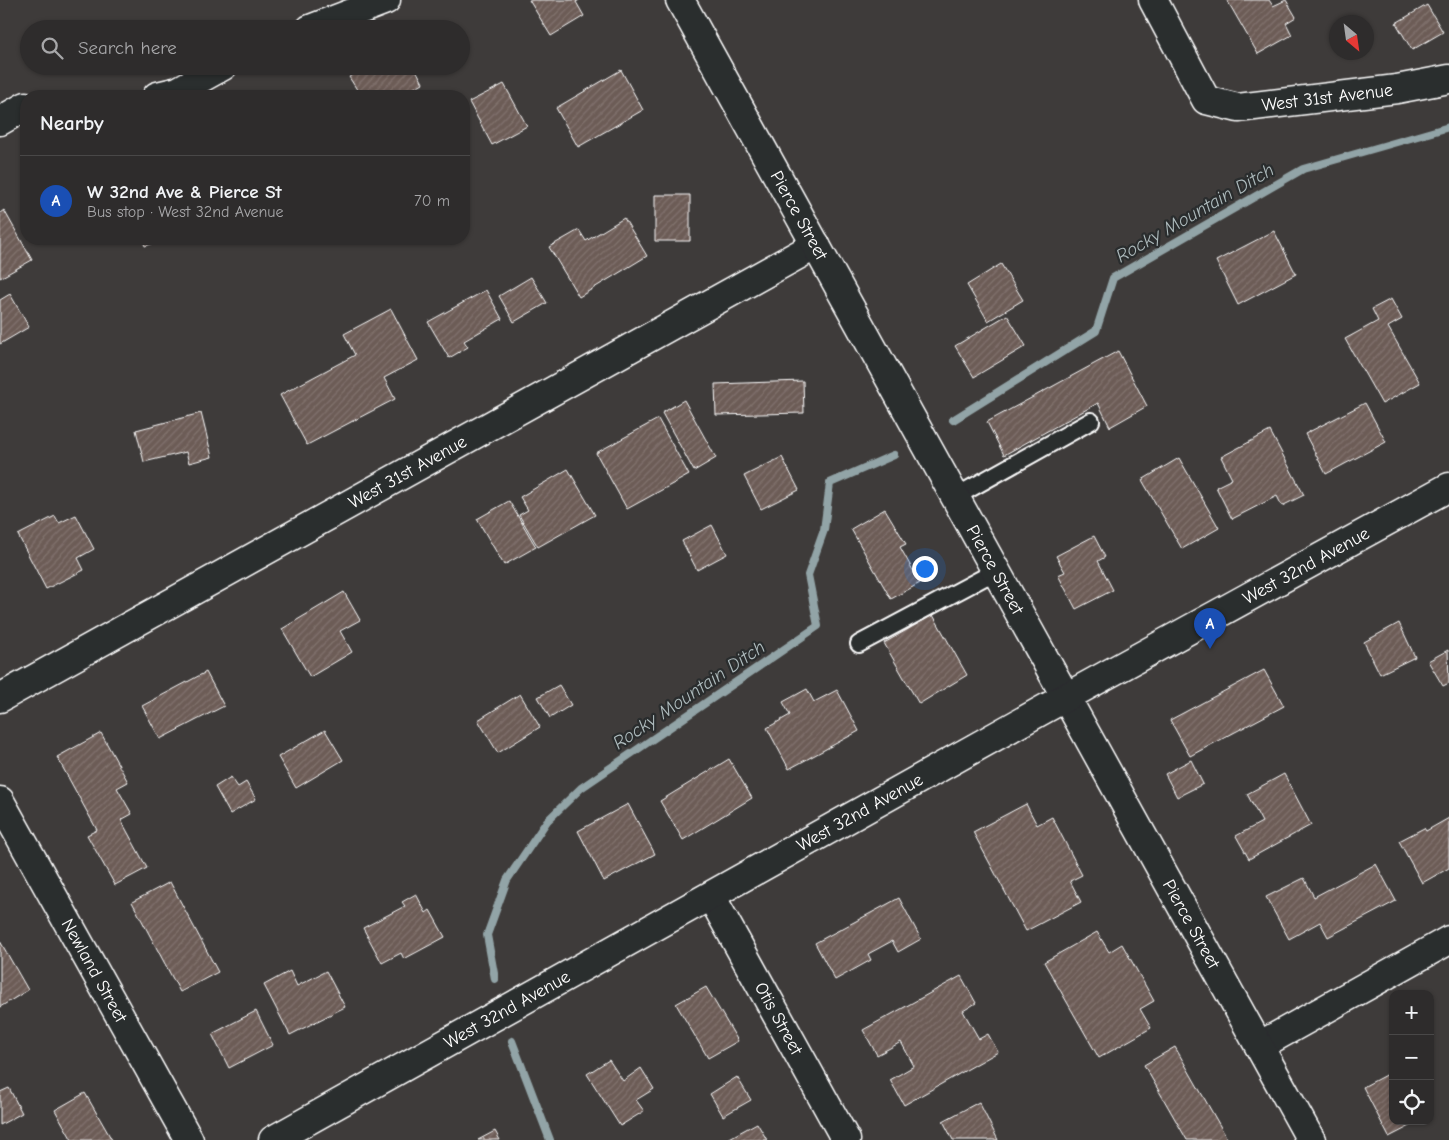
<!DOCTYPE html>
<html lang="en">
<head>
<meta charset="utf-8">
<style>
	:root { --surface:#2e2c2c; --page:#3a3838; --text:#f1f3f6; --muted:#a7a7a9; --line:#494848; --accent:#db2777 }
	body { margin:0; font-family:"Comic Neue",sans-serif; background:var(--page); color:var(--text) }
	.controls { position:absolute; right:15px; bottom:15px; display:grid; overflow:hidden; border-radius:10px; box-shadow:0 1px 4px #0004 }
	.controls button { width:45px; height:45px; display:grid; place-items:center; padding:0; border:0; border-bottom:1px solid var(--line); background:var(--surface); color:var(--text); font:25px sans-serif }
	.compass { position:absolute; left:1329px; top:15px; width:45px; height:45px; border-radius:50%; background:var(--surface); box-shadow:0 1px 4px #0004; rotate:151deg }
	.you { position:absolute; left:924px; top:568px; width:18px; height:18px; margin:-12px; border:4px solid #fff; border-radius:50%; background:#1a73e8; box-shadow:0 0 0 8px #1a73e833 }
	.badge { display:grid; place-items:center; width:32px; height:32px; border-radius:50%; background:var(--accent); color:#fff; font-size:16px; font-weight:700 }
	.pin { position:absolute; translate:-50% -41px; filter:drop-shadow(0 1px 2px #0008) }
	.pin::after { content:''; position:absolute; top:26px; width:18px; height:15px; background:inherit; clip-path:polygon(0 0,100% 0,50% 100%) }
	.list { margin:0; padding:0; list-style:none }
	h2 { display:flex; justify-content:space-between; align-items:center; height:65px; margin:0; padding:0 20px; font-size:21px }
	h2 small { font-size:16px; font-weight:400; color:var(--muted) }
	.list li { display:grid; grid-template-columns:32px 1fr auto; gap:15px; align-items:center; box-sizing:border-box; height:90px; padding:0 20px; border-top:1px solid var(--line) }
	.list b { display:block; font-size:19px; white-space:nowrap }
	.list p { margin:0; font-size:16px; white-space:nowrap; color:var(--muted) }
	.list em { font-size:16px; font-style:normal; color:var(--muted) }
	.icon { flex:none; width:28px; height:28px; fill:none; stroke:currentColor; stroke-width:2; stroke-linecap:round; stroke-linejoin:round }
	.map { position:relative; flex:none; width:1449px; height:1140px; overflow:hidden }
	.search { position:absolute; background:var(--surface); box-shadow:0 1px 4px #0004; left:20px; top:20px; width:450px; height:55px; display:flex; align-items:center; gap:12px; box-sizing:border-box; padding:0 18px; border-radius:28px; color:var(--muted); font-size:19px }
	.panel { position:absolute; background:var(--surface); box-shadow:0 1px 4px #0004; left:20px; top:90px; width:450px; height:155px; border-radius:20px }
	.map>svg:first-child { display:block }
</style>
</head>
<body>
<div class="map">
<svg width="1449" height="1140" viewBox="0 0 1449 1140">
	<defs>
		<pattern id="building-hatch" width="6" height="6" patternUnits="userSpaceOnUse" patternTransform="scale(1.25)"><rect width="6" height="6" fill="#6c5b56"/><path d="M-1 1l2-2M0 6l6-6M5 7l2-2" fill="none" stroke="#82746f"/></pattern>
	</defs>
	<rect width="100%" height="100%" fill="#3e3b3a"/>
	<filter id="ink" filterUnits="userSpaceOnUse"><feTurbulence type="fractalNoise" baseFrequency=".02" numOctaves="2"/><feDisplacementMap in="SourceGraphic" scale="10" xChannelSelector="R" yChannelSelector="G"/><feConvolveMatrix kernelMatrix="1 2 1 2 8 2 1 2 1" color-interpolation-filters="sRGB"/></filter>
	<g filter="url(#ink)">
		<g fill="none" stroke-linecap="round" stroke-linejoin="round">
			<path stroke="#92a4a7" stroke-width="8" d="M 953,420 L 1096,331 L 1113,278 L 1303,169 L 1449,127
				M 495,979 L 487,935 L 507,880 L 547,821 L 581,788 L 818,626 L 808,575 L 824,530 L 830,483 L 894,455
				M 512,1041 L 550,1140"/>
		</g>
		<path fill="url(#building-hatch)" stroke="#fff" d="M 529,0 L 579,0 L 576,2 L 584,16 L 551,36 Z
			M 1227,0 L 1269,0 L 1273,6 L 1286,0 L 1296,17 L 1286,23 L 1292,35 L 1258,54 Z
			M 1427,5 L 1443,32 L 1412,50 L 1396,23 Z
			M 367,66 L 414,66 L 423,83 L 400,96 L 361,96 L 349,77 Z
			M 621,70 L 643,110 L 578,147 L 556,108 Z
			M 504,84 L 527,126 L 492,145 L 469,102 Z
			M 655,195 L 690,195 L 690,241 L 655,241 Z
			M 4,210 L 32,260 L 0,278 L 0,213 Z
			M 624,218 L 647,256 L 579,297 L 549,247 L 579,230 L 586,241 Z
			M 1274,231 L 1296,274 L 1238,305 L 1216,261 Z
			M 142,239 L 167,239 L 145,246 Z
			M 1001,264 L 1023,300 L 988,321 L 967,285 Z
			M 531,277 L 547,303 L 514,322 L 499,296 Z
			M 486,290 L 502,319 L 464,341 L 468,347 L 449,358 L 428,322 Z
			M 10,294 L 29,327 L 0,344 L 0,300 Z
			M 1391,299 L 1402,319 L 1388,327 L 1420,383 L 1382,404 L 1345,339 L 1378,321 L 1372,309 Z
			M 391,309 L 418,360 L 384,378 L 395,399 L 307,445 L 280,395 L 355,355 L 344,334 Z
			M 1007,315 L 1026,346 L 974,377 L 955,346 Z
			M 1118,351 L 1147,406 L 1110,427 L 1098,403 L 1004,455 L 987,422 Z
			M 803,381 L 804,413 L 716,415 L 715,384 Z
			M 684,400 L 716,458 L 694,471 L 662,413 Z
			M 1365,403 L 1386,442 L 1326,474 L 1305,434 Z
			M 201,413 L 212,457 L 189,463 L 186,452 L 144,462 L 136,430 Z
			M 658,419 L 689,475 L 627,509 L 596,453 Z
			M 1270,431 L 1304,495 L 1282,506 L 1277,496 L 1232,519 L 1216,487 L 1232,479 L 1221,457 Z
			M 782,457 L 799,490 L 761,509 L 744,476 Z
			M 1179,458 L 1219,528 L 1182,549 L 1142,480 Z
			M 568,469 L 595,515 L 538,547 L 519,515 L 528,510 L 520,497 Z
			M 509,501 L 536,547 L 504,565 L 477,519 Z
			M 885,509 L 906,544 L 900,547 L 920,583 L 891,599 L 851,529 Z
			M 76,515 L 94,549 L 78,558 L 84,570 L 46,589 L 18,535 L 55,516 L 59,523 Z
			M 712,525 L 727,554 L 697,570 L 682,541 Z
			M 1094,536 L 1105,557 L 1098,561 L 1113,590 L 1076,609 L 1058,575 L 1065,572 L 1056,556 Z
			M 344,592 L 360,620 L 340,631 L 352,652 L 310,677 L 282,629 Z
			M 933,615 L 967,675 L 919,704 L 884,643 Z
			M 1399,623 L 1415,657 L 1380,674 L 1364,642 Z
			M 1448,650 L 1449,683 L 1443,686 L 1428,661 Z
			M 1264,670 L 1284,706 L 1190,756 L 1170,720 Z
			M 206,672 L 224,706 L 160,739 L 142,706 Z
			M 559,685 L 571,705 L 550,718 L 538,697 Z
			M 807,689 L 814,702 L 837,690 L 859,731 L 789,769 L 767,728 L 790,715 L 783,702 Z
			M 520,694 L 540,727 L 498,753 L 478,720 Z
			M 325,730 L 343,760 L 296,788 L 278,757 Z
			M 101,733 L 128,782 L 117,788 L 132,814 L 121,820 L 147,868 L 115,885 L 87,835 L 97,830 L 57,757 Z
			M 729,759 L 752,798 L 683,840 L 660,801 Z
			M 1191,760 L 1203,784 L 1177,797 L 1165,774 Z
			M 1284,774 L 1311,825 L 1249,859 L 1236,836 L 1262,822 L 1247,794 Z
			M 231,777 L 238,787 L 246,782 L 256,799 L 230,814 L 215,787 Z
			M 628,804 L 655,854 L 604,881 L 578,831 Z
			M 1026,804 L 1037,825 L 1052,817 L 1082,875 L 1070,881 L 1081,902 L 1026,931 L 973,832 Z
			M 1449,818 L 1449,868 L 1422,883 L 1399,841 L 1424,828 L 1426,831 Z
			M 1376,864 L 1396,901 L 1328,937 L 1320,922 L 1289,939 L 1266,897 L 1304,878 L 1314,897 Z
			M 170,882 L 218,972 L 180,992 L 132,902 Z
			M 416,894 L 426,913 L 430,910 L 445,937 L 404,959 L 401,953 L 382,963 L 363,928 L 405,906 L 402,902 Z
			M 899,898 L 921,939 L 898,952 L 892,941 L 868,954 L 871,960 L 835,980 L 815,943 Z
			M 1097,932 L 1109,952 L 1122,944 L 1154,1001 L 1140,1009 L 1151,1028 L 1099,1058 L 1044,962 Z
			M 0,941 L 28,990 L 0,1007 Z
			M 290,971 L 297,986 L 326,971 L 345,1007 L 290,1035 L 264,985 Z
			M 961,976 L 976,1003 L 963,1011 L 979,1039 L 988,1034 L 998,1052 L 904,1105 L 890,1080 L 914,1066 L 901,1042 L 877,1055 L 863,1030 Z
			M 706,987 L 738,1041 L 708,1058 L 676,1004 Z
			M 256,1011 L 273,1045 L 229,1068 L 212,1034 Z
			M 1175,1047 L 1228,1140 L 1187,1140 L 1144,1065 Z
			M 609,1060 L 623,1081 L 641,1068 L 654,1089 L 636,1100 L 644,1111 L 620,1126 L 587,1074 Z
			M 1393,1071 L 1393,1121 L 1420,1121 L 1389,1137 L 1363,1087 Z
			M 737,1077 L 751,1100 L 723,1116 L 710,1094 Z
			M 9,1088 L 22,1113 L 0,1125 L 0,1092 Z
			M 85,1093 L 112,1140 L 72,1140 L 55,1110 Z
			M 979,1102 L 998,1140 L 953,1140 L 943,1121 Z
			M 757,1123 L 767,1140 L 726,1140 Z
			M 495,1131 L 500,1140 L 478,1140 Z"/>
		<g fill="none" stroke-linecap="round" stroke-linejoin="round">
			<g stroke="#fff" stroke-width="20">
				<path id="lane" d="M 955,497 L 1091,421
					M 859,644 L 996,571"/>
			</g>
			<g stroke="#fff" stroke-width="31">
				<g id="street">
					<path id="s1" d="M 1153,0 L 1206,100 L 1238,108 L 1397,89 L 1449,79"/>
					<path d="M 310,29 L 386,0"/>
					<path d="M 157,96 L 178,91 L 223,66"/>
					<path d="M 0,121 L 26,106"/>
					<path id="s2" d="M 0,698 L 816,245"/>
					<path id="s3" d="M 0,801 L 189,1140"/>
					<path id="s4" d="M 711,896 L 846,1140"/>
					<path d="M 1259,1046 L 1449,940"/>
				</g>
			</g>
			<g stroke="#fff" stroke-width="31">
				<g id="secondary">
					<path id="s5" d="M 680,0 L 1311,1140"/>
					<path id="s6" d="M 273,1140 L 1039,712 L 1449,487"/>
				</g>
			</g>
			<use href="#lane" stroke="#2a2d2e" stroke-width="16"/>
			<use href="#street" stroke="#2a2d2e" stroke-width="28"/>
			<use href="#secondary" stroke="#2a2d2e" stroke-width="28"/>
		</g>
	</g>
	<g text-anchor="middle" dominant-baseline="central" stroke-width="4.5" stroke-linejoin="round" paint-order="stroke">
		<g font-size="18" fill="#fff" stroke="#2a2d2e">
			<text stroke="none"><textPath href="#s1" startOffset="236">West 31st Avenue</textPath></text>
			<text stroke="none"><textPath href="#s5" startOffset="246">Pierce Street</textPath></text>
			<text stroke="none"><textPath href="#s2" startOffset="466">West 31st Avenue</textPath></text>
			<text stroke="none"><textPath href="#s6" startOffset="1182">West 32nd Avenue</textPath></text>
			<text stroke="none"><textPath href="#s5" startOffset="651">Pierce Street</textPath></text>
			<text stroke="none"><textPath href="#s6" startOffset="672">West 32nd Avenue</textPath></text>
			<text stroke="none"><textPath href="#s5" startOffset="1056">Pierce Street</textPath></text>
			<text stroke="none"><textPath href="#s3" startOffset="194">Newland Street</textPath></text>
			<text stroke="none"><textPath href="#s6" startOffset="268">West 32nd Avenue</textPath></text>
			<text stroke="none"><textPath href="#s4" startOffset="140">Otis Street</textPath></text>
		</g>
		<g font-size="19" font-style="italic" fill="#aebbbd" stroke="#2a2d2e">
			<text transform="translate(1195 213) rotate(-30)">Rocky Mountain Ditch</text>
			<text transform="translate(689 695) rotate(-34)">Rocky Mountain Ditch</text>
		</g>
	</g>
</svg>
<div class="controls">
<button>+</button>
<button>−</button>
<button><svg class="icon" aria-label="locate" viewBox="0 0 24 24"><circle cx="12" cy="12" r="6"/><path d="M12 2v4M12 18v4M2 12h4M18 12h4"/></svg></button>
</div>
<svg class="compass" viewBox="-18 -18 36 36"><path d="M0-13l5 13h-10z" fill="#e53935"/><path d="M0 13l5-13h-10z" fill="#a7a7a9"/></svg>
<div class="you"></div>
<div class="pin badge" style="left:1210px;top:649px;background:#1a4fb4">A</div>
<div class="search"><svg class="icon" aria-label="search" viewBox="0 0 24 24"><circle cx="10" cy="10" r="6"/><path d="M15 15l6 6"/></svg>Search here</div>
<section class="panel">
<h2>Nearby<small></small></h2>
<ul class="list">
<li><span class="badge" style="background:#1a4fb4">A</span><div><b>W 32nd Ave &amp; Pierce St</b><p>Bus stop · West 32nd Avenue</p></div><em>70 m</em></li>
</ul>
</section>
</div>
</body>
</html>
